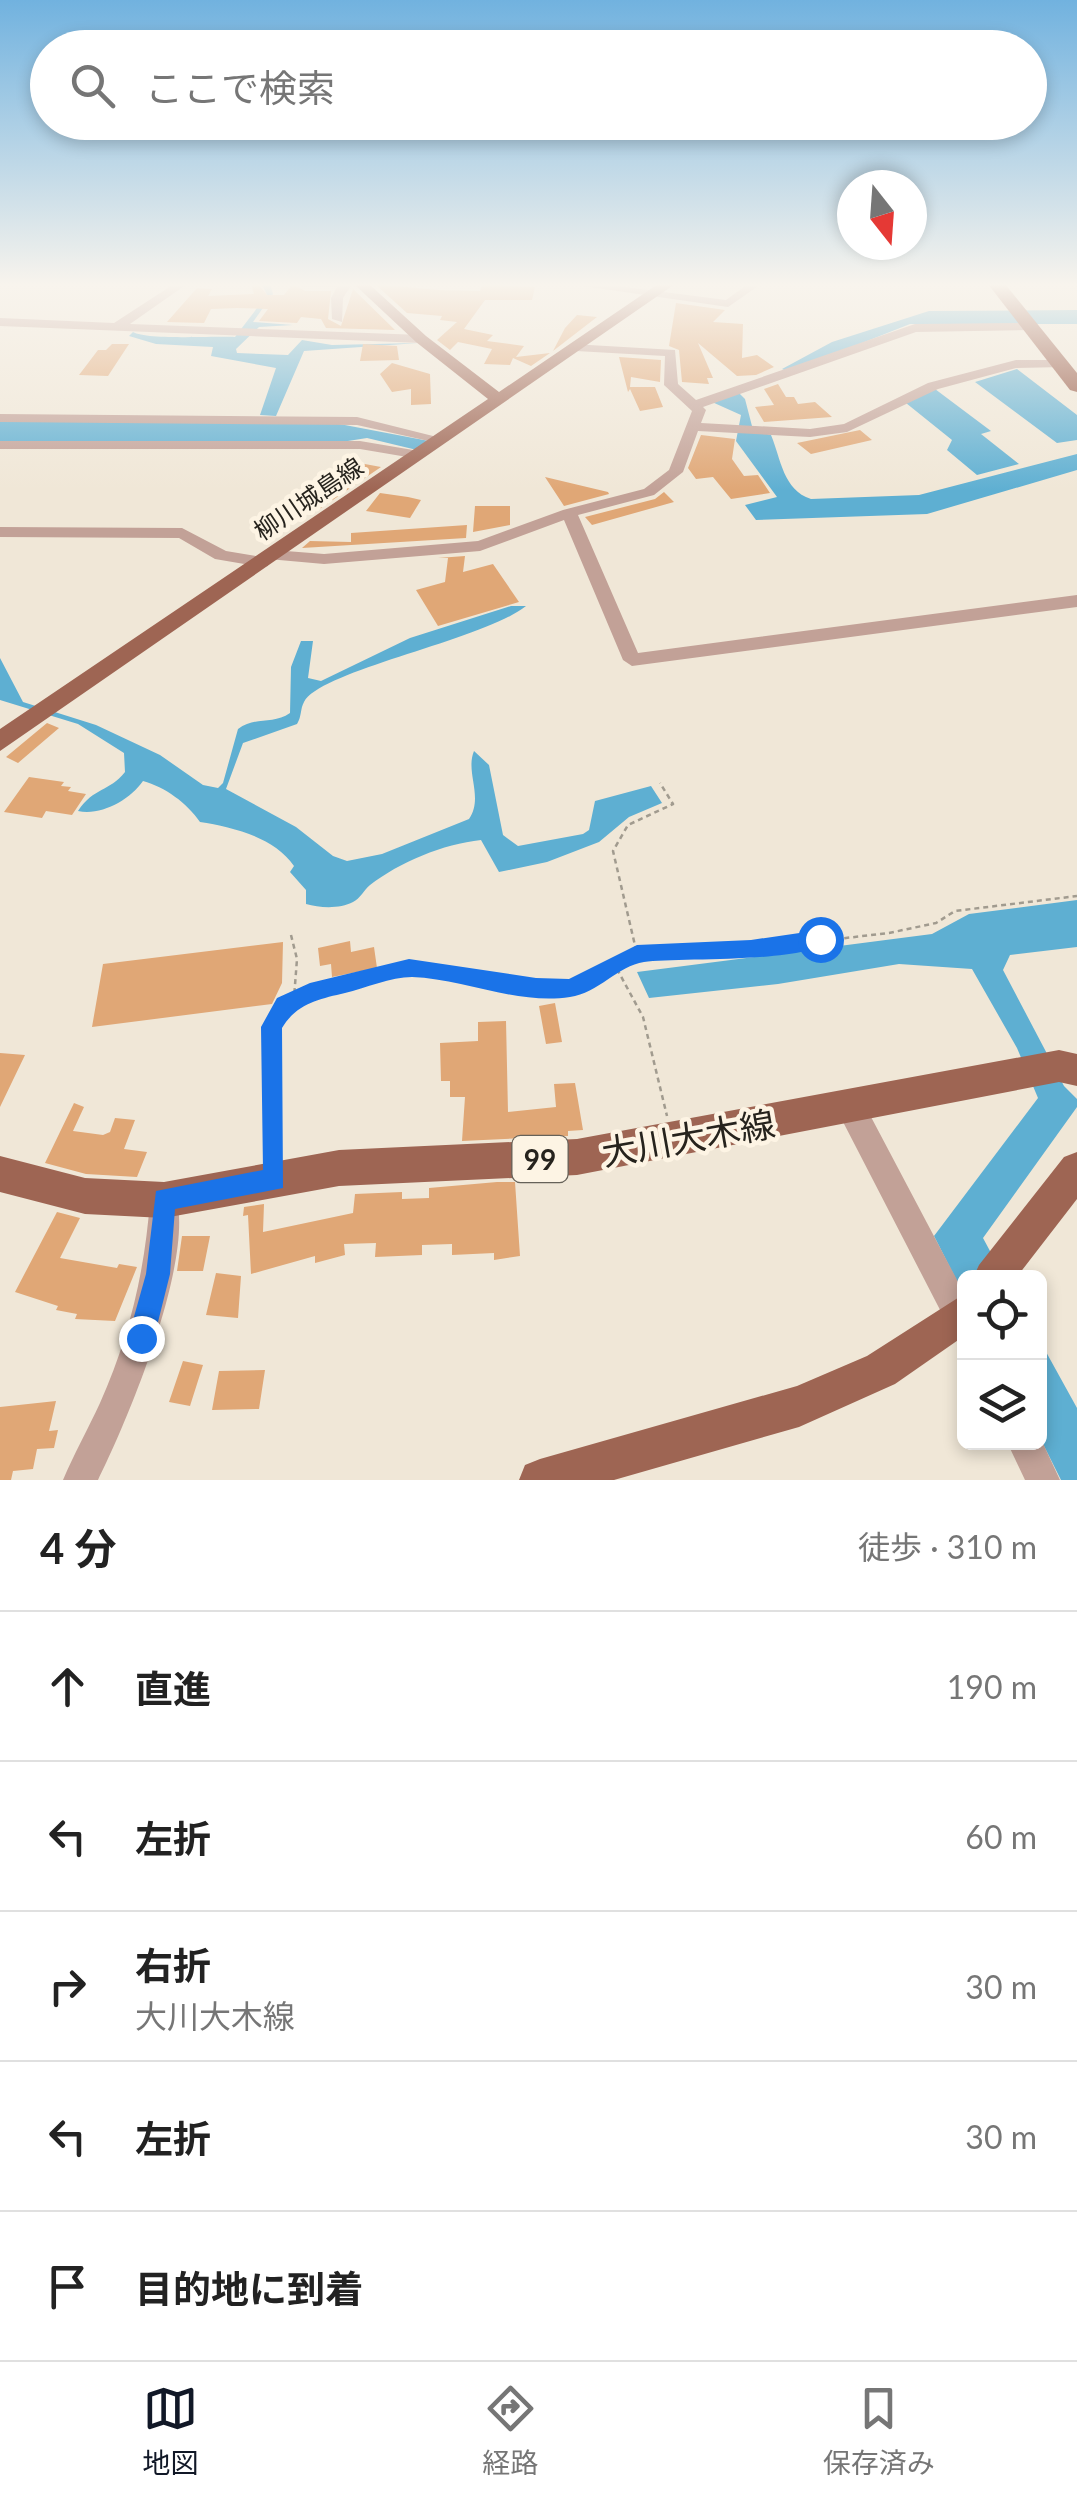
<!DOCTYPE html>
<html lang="ja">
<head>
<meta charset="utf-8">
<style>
	:root { --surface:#fff; --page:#f2f2f2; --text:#222; --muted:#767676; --line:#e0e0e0; --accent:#111827 }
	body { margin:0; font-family:Lato,"Noto Sans JP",sans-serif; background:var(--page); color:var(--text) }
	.controls { position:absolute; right:30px; bottom:30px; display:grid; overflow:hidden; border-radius:15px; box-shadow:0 5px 15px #0003 }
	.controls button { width:90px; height:90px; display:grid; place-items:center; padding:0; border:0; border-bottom:2px solid var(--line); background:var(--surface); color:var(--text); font:50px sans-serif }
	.compass { position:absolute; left:837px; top:170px; width:90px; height:90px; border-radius:50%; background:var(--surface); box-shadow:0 5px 15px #0003; rotate:163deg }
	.stop { position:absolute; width:30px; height:30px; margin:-22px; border:8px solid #1a73e8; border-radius:50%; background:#fff }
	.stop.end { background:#1a73e8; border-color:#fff; box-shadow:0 2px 10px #0008 }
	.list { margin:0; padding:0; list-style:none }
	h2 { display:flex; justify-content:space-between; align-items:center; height:130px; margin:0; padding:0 40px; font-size:42px }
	h2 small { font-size:32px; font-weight:400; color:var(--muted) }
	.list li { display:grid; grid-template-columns:65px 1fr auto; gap:30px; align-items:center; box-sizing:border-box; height:150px; padding:0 40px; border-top:2px solid var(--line) }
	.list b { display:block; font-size:38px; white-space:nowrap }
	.list p { margin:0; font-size:32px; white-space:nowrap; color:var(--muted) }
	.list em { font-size:32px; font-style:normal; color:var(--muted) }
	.icon { flex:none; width:55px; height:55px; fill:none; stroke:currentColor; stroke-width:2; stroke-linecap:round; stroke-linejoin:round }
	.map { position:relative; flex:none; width:1077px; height:1480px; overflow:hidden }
	.search { position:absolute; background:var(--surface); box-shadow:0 5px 15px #0003; left:30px; right:30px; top:30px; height:110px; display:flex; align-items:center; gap:25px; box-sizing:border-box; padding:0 35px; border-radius:55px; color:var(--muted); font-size:38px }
	.sheet { height:880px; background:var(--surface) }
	nav { display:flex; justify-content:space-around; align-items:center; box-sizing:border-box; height:140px; border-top:2px solid var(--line); background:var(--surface); font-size:28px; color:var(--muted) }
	nav a { display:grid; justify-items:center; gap:5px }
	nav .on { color:var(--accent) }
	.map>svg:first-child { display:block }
</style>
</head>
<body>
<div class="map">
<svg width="1077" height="1480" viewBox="0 0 1077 1480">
	<rect width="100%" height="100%" fill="#f0e7d7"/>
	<path fill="#5eafd2" d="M 262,284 L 270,284 L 273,294 L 253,322 L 293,325 L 259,327 L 236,349 L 237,353 L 288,355 L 302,340 L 332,345 L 418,343 L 304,351 L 276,416 L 260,415 L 276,368 L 211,356 L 213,347 L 156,344 L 129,336 L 133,332 C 146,340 213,336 235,337 L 267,295 Z
		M 1077,310 L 1077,324 L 910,324 L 789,372 L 782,369 L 832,342 L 929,311 Z
		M 1017,369 L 1077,415 L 1077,440 L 1057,443 L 975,382 Z
		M 935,389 L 991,431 L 981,434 L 1019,464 L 977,475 L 947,450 L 952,440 L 906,403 Z
		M 738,392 L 745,399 L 753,430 L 771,435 C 781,459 783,490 811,499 L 919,495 L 1077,454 L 1077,470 L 927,514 L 756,520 L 745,505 L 777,497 L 736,441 L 741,415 L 712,402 Z
		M 0,420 L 329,422 L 429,441 L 417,450 L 367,438 L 335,443 L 0,441 Z
		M 511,606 L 526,606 C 484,640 321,670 304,702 C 300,709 302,716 297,724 L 243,743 L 226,789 L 296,827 L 333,856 L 347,861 L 382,854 L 469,819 C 484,797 465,772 474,751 L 489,765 L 503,835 L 518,846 L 583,834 L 589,830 L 595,801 L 651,786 L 662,803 L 629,817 L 599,842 L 547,862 L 499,872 L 481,840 C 443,844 400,862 370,885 C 364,890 360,899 353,902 C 340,909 320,908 306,904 L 306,890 L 290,872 L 294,866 C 274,837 232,827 200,822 C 187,803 165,787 143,781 C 130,800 101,816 78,811 C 94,787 109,792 125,772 L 124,753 L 78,724 L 0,700 L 0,658 L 23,702 L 96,725 L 160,755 L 203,785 L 218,788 L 223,783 L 238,729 C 255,716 273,725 290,713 L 291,667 L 301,641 L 313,641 L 308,678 L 321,681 L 410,638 Z
		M 1077,900 L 1077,947 L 1010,955 L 1003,970 L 1064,1086 L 1077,1099 L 1077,1107 L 983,1238 L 1004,1277 L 964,1278 L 964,1295 L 934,1236 L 1038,1098 L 1017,1048 L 972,969 L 899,964 L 778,984 L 649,998 L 637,972 L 932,934 L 969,914 Z
		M 1040,1341 L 1077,1408 L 1077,1480 L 1061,1480 L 1040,1438 Z"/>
	<path fill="#e0a776" d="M 251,284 L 258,284 L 267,295 L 284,295 L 293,284 L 305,291 L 331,291 L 328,319 L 341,326 L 353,289 L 395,330 L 326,328 L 321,319 L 301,317 L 297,323 L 259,321 L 268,309 L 237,308 L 211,309 L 204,323 L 167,322 L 197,288 L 212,289 L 208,296 L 254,294 Z
		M 375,284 L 439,290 L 480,291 L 482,284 L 535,287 L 532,300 L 485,300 L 464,329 L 493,335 L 487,341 L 524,346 L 516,357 L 550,353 L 531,366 L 513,358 L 510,365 L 484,364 L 492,349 L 458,342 L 450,350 L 437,340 L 457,322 L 440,320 L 442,316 L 407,313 Z
		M 676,303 L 725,310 L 713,322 L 743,324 L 742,358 L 757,355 L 774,367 L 756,375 L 737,376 L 698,343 L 713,378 L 707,378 L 709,384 L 682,382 L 679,350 L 669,346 Z
		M 577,315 L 597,317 L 553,351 L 565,328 Z
		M 112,344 L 129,344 L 108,376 L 79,375 L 98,350 L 106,350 Z
		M 363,344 L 397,346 L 399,360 L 360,361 Z
		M 619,357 L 661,360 L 660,382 L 631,377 L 630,387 L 655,387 L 663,407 L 640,411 L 630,389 L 628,392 Z
		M 392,363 L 430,374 L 431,404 L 411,405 L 411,389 L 392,392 L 380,374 Z
		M 778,384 L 786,397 L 794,397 L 798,404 L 815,402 L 832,417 L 764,422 L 755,407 L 774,405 L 764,389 Z
		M 860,430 L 872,440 L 811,454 L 797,443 Z
		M 701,435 L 735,439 L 732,459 L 744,476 L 758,475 L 770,493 L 731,499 L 713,477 L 696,479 L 688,468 Z
		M 354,462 L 381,467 L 318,510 L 304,505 Z
		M 545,477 L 608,492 L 609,494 L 564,506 Z
		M 664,492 L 674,502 L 592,525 L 585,517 L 655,499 Z
		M 380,493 L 408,497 L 421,500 L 410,518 L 366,511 Z
		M 475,506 L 510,506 L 510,525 L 473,532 Z
		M 467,525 L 466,538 L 302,548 L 310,541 L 351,542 L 351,533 Z
		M 465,556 L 463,572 L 493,564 L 519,602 L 438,626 L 416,590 L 445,582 L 448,558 L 438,558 Z
		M 47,723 L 59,728 L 18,763 L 6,757 Z
		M 29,777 L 64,782 L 61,786 L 71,787 L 68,791 L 86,794 L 72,815 L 46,811 L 42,818 L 4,812 Z
		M 350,941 L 351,952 L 374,947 L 377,968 L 332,977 L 331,964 L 320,966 L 318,948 Z
		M 283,942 L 282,983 L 272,1004 L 92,1027 L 103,964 Z
		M 555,1003 L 562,1042 L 546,1044 L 539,1006 Z
		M 506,1021 L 508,1112 L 556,1107 L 554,1084 L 575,1083 L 583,1130 L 568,1131 L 568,1136 L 462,1141 L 465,1097 L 450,1097 L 450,1081 L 441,1081 L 440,1043 L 478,1041 L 478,1022 Z
		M 0,1053 L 25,1055 L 0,1107 Z
		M 74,1103 L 84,1107 L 73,1131 L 103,1135 L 110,1132 L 115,1118 L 135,1120 L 124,1149 L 147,1152 L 137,1177 L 86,1174 L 45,1163 Z
		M 497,1182 L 515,1182 L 520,1256 L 494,1260 L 494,1253 L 452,1255 L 452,1244 L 422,1245 L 422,1255 L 375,1257 L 376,1243 L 344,1244 L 345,1255 L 315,1263 L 315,1256 L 251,1274 L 248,1215 L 243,1216 L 244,1207 L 264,1204 L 263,1232 L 353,1213 L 355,1194 L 402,1192 L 402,1199 L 429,1198 L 429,1188 Z
		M 57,1212 L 80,1218 L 60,1258 L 117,1268 L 119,1264 L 137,1267 L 115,1321 L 75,1319 L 77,1314 L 56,1310 L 58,1306 L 15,1292 Z
		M 182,1236 L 210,1236 L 203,1271 L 177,1271 Z
		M 216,1273 L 241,1276 L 238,1318 L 206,1315 Z
		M 183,1361 L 203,1365 L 190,1406 L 169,1402 Z
		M 265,1370 L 259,1409 L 212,1410 L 219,1371 Z
		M 56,1401 L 49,1431 L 58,1430 L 54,1448 L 37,1449 L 33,1469 L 13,1471 L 11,1480 L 0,1480 L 0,1407 Z"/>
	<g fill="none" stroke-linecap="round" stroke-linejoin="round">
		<path stroke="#a19b8f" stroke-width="2.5" stroke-dasharray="5 4" stroke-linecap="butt" d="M 291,935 L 297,959 L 294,998
			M 638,954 L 751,949 L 889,933 L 936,923 L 955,911 L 1077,896
			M 617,969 L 643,1017 L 667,1116
			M 274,1125 L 272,1027 L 277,1012 L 294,1000 L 409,968 L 535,988 L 569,988 L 590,982 L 637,954 L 613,851 L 628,825 L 673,804 L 660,783"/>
		<path stroke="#a19b8f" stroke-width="4" stroke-dasharray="11 8" stroke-linecap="butt" d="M 274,1122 L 275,1153"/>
		<path fill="#c2a197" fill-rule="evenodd" d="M 174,284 L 187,284 L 130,324 L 421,335 L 427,339 L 421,343 L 0,326 L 0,318 L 114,323 Z
			M 300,284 L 352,284 L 343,298 L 342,322 L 332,319 L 331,298 L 337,287 L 305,287 Z
			M 569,284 L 601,284 L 726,300 L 748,284 L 761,284 L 728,307 Z
			M 1029,323 L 1033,324 L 1033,330 L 916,332 L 703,407 L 706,410 L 701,423 L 810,429 L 844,424 L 928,383 L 1016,360 L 1059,360 L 1065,364 L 1064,367 L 1016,368 L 938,389 L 847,432 L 810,437 L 698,431 L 683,472 L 654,495 L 578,515 L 638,653 L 1077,595 L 1077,607 L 632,666 L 623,660 L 564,520 L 480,551 L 324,564 L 268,559 L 268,566 L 262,567 L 215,559 L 179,538 L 0,537 L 0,527 L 182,528 L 226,551 L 267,558 L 267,551 L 273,550 L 324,554 L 478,541 L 563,510 L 644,489 L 669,470 L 692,411 L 664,385 L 665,356 L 576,351 L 570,347 L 572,344 L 675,350 L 678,384 L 696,400 L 915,324 Z
			M 0,414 L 357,417 L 449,440 L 442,444 L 357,425 L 0,422 Z
			M 0,441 L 360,441 L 419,451 L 426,455 L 419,459 L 360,449 L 0,449 Z
			M 851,1094 L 861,1098 L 964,1293 L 964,1339 L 953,1335 L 841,1118 L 837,1108 L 841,1098 Z
			M 164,1186 L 174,1190 C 199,1251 127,1422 98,1480 L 63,1480 C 74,1454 88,1429 100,1403 C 129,1338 145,1271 150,1200 L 154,1190 Z
			M 1040,1437 L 1060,1480 L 1025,1480 L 1007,1442 L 1040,1442 Z"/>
		<path fill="#9e6553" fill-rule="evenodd" d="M 354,284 L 369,284 L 426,336 L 499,392 L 658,284 L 675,284 L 0,751 L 0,729 L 488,399 L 416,342 Z
			M 1059,1050 L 1077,1054 L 1077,1086 L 1059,1082 L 577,1175 L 339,1186 L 164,1218 L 85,1214 L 0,1192 L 0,1156 L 85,1178 L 164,1182 L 339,1150 L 577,1139 Z
			M 1077,1152 L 1077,1199 L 1016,1278 L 973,1278 L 979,1265 L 1064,1157 Z
			M 964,1294 L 964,1336 L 895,1384 L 799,1427 L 614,1480 L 519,1480 L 525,1465 L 540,1459 L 797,1386 L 867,1356 Z"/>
		<path fill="#904e3a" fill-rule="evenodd" d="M 988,284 L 1005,284 L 1077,373 L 1077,392 L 1070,390 Z"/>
	</g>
	<linearGradient id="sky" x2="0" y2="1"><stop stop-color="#71b2df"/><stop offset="0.58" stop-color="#f8f4ed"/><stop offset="1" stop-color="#f8f4ed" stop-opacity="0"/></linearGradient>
	<rect width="1077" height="491" fill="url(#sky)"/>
	<path fill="#1a73e8" d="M 820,930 L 829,939 C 815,964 677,957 644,962 C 618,966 598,993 570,997 C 517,1005 464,979 412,977 C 391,977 365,988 345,993 C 319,999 296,1004 282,1028 L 283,1188 L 175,1209 L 170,1274 L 154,1338 L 150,1347 L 141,1351 L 132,1347 L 128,1338 L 146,1274 L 156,1191 L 263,1170 L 261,1027 L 277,998 L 310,983 L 409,959 L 536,978 L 569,979 L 637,945 L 751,940 Z"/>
	<g text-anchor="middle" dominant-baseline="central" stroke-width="9" stroke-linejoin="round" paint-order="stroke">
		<g font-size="25" fill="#26231d" stroke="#fdf4e4">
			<text transform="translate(308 498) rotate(-34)">柳川城島線</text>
		</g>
		<rect fill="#fdf4e4" stroke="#666259" stroke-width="2.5" x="512.5" y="1136" width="55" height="46" rx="8"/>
		<g font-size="28" font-weight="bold" fill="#26231d">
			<text x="540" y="1159">99</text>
		</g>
		<g font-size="35" fill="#26231d" stroke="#fdf4e4">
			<text transform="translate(688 1137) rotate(-10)">大川大木線</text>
		</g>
	</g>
</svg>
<div class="controls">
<button><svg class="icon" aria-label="locate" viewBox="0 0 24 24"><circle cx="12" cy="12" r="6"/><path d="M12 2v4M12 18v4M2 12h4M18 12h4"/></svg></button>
<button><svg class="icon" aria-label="layers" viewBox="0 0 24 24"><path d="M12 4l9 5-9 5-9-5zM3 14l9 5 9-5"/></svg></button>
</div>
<svg class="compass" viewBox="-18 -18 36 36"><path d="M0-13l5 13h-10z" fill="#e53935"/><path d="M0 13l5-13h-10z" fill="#767676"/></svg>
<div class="stop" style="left:820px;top:939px"></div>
<div class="stop end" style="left:141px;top:1338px"></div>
<div class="search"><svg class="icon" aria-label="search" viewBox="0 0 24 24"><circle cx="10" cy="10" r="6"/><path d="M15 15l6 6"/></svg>ここで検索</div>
</div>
<section class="sheet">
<h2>4 分<small>徒歩 · 310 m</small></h2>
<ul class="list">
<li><svg class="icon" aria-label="ahead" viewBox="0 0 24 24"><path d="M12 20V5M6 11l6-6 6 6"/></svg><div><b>直進</b></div><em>190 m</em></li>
<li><svg class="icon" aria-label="left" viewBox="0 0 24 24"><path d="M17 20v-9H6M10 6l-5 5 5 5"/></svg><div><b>左折</b></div><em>60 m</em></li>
<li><svg class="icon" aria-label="right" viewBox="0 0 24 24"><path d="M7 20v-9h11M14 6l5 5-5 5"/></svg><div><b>右折</b><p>大川大木線</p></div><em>30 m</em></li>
<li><svg class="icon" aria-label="left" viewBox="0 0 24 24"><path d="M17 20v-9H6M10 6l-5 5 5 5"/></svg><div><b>左折</b></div><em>30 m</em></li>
<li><svg class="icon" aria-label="arrive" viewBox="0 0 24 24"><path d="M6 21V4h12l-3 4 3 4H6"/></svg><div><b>目的地に到着</b></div></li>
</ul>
</section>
<nav>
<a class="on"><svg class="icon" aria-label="map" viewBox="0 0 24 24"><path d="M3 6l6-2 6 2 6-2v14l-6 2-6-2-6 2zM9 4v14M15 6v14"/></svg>地図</a>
<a><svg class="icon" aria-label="directions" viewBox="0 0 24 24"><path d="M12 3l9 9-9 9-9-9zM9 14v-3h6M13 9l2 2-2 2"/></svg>経路</a>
<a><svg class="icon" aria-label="saved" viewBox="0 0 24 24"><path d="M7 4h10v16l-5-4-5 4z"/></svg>保存済み</a>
</nav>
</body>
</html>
